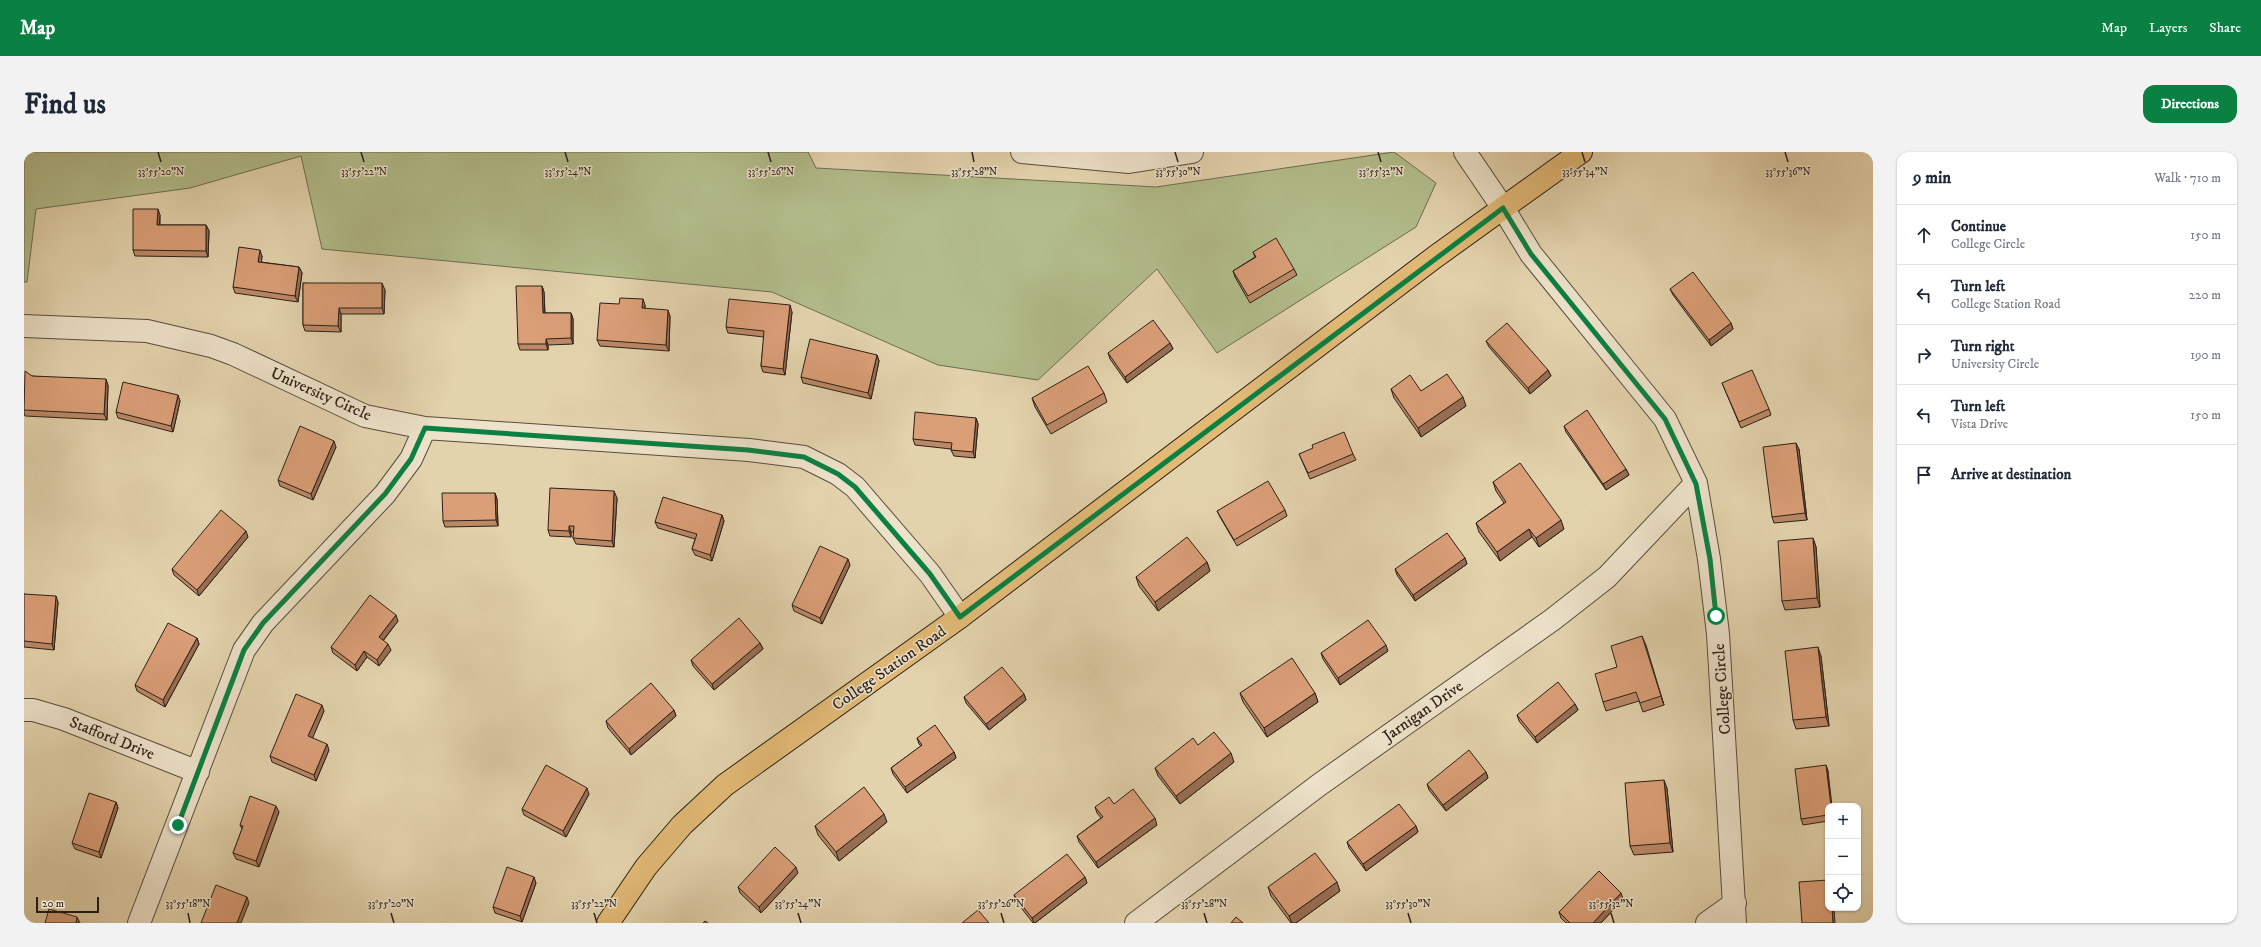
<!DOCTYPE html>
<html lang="en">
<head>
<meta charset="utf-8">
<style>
	:root { --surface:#fff; --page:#f2f2f3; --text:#1f2937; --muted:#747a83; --line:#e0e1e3; --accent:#0b8043 }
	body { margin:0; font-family:"IM FELL DW Pica",serif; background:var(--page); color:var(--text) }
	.controls { position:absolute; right:12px; bottom:12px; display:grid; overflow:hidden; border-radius:8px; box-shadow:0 1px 3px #0004 }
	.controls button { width:36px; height:36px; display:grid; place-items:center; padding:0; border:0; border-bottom:1px solid var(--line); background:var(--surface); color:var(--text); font:20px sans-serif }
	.scale { position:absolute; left:12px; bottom:10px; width:63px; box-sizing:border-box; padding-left:4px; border:2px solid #2b2018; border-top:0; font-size:11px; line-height:14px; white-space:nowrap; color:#2b2018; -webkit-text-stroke:3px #ede2ca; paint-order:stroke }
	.stop { position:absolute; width:12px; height:12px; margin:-9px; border:3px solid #0b8043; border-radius:50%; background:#fff }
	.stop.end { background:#0b8043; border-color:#fff; box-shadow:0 1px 4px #0008 }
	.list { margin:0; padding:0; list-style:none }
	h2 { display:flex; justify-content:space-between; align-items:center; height:52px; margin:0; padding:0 16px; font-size:17px }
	h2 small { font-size:13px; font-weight:400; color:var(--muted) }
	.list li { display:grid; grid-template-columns:26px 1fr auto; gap:12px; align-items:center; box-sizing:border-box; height:60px; padding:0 16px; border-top:1px solid var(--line) }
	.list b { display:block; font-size:15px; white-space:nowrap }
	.list p { margin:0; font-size:13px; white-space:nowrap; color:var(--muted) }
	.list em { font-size:13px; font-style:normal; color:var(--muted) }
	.icon { flex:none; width:22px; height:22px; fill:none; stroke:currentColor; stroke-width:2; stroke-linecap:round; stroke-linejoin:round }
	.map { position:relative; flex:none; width:1849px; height:771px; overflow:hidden; border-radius:12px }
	header { display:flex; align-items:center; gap:24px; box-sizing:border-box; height:56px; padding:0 20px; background:var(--accent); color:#fff }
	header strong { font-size:19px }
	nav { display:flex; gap:22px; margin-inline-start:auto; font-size:14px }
	.intro { display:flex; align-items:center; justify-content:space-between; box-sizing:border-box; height:96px; padding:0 24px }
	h1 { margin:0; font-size:28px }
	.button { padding:10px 18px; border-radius:12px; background:var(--accent); color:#fff; font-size:14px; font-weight:700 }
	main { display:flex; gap:24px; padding:0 24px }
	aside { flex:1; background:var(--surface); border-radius:12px; box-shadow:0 1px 3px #0004 }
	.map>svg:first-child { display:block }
</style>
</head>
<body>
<header>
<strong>Map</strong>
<nav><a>Map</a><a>Layers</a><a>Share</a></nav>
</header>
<div class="intro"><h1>Find us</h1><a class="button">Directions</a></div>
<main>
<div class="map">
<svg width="1849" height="771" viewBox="0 0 1849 771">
	<rect width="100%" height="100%" fill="#e3d3ad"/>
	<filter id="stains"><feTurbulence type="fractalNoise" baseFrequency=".005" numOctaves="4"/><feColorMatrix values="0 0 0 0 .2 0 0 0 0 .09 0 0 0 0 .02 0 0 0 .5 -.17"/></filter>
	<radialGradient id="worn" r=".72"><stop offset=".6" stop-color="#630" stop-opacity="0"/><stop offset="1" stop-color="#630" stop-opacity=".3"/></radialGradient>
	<path fill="#b2bd8b" stroke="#6e6e52" d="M 0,0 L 784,0 L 792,16 L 1132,35 L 1370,0 L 1412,31 L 1392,75 L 1193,201 L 1133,117 L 1014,228 L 914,213 L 748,140 L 298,97 L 277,4 L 166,36 L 12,57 L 3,130 L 0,130 Z"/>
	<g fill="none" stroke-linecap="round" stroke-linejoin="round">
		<g stroke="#594d3d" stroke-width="24">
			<path id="minor" d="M 998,0 L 1105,10 L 1168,0
				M 1441,0 L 1479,56 L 1507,102 L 1641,267 L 1672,331 L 1685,407 L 1694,482 L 1711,771
				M 0,174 L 123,179 L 187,194 L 209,202 L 341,264 L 401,276 L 725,298 L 780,305 L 814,322 L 831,335 L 906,422 L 936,465
				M 0,558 L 9,558 L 40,567 L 174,620
				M 115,771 L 220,498 L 239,471 L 361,342 L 387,307 L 401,276
				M 1112,771 L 1295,633 L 1528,468 L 1583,425 L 1672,331
				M 1683,771 L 1711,751"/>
		</g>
		<g stroke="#2b2018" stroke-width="24">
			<path id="major" d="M 584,771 L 622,715 L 658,673 L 701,633 L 936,465 L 1411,105 L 1557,0"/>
		</g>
		<use href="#minor" stroke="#ede2ca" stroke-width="22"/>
		<use href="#major" stroke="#e2ba76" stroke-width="22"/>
	</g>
	<path fill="#bc8967" stroke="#2b2018" d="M 136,63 L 136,73 L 182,73 L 185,79 L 184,105 L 111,104 L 109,98 Z
		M 1229,100 L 1270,117 L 1273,123 L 1226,151 L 1211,125 L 1209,119 L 1231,105 Z
		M 238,104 L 237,110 L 275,115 L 278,121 L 274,150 L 211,141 L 209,135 Z
		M 279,131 L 361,138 L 360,162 L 317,162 L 317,180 L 281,179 L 279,173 Z
		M 518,134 L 520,140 L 521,161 L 547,161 L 549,167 L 549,192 L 524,193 L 524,198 L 496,198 L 494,192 Z
		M 1646,137 L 1707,171 L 1709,177 L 1687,194 L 1649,143 Z
		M 621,153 L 621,157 L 646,164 L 645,199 L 576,194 L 573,188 Z
		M 768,160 L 761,223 L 739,220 L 737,214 L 740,185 L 704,181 L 702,175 Z
		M 1462,189 L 1524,218 L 1527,224 L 1506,242 L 1465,195 Z
		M 1146,191 L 1149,197 L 1103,231 L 1086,207 L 1084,201 Z
		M 853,203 L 855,209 L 847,247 L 779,231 L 777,225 Z
		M 8,224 L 84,233 L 83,268 L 1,264 L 0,261 L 0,237 Z
		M 1698,231 L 1745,257 L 1747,263 L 1717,276 Z
		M 1367,237 L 1442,254 L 1397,285 L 1370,246 Z
		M 1080,241 L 1083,250 L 1027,282 L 1011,255 L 1008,246 Z
		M 156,249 L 149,280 L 94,266 L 92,260 Z
		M 952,266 L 954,272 L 951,306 L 930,304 L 927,298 L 927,297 L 891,293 L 889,287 Z
		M 1540,274 L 1602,317 L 1605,323 L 1582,338 L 1542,280 Z
		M 312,295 L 289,348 L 256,334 L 254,328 Z
		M 1775,297 L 1783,368 L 1750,371 L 1748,365 Z
		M 1275,302 L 1329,302 L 1332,308 L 1286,327 Z
		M 1469,330 L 1540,377 L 1515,395 L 1508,385 L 1476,409 L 1455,380 L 1452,371 L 1480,351 L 1472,339 Z
		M 471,341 L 473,347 L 474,374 L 421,375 L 419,369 Z
		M 593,346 L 590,395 L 552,392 L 549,386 L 550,380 L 547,380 L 547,385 L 526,384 L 524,378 Z
		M 1261,358 L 1263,364 L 1213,394 L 1196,365 L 1193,359 Z
		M 698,363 L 700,369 L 688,409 L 671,403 L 668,397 L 671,387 L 634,376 L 631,370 Z
		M 224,385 L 175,444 L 150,423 L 148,417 Z
		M 1789,386 L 1792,395 L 1796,455 L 1761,458 L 1758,449 Z
		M 1441,406 L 1443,412 L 1391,449 L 1373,423 L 1371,417 Z
		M 1183,410 L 1186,419 L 1134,459 L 1115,434 L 1112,425 Z
		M 826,413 L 798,472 L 770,459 L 768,453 Z
		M 0,442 L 34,450 L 30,498 L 0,495 Z
		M 374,469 L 359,489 L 367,498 L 355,514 L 343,505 L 333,519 L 309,501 L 307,495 Z
		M 1618,484 L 1640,553 L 1619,560 L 1615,549 L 1582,559 L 1579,550 L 1593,515 Z
		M 173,486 L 175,492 L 141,555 L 113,539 L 111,533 Z
		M 736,491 L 739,497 L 690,538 L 669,514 L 667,508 Z
		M 1364,499 L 1316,533 L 1299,507 L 1297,501 Z
		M 1797,504 L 1805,574 L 1772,577 L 1769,568 Z
		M 1216,541 L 1291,541 L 1294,550 L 1243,585 L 1219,550 Z
		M 1000,542 L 1002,548 L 965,578 L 942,551 L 940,545 Z
		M 1551,552 L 1554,558 L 1513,591 L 1495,569 L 1493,563 Z
		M 650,558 L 652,564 L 607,603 L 584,576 L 582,569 Z
		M 300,559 L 288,586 L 305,598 L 292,629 L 248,610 L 246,604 Z
		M 893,586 L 930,600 L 932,606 L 883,641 L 869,622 L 867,616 L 897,594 L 895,592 Z
		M 1210,610 L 1156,652 L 1134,624 L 1131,616 Z
		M 1802,613 L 1804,619 L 1804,669 L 1779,673 L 1777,667 Z
		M 1462,620 L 1464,626 L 1422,659 L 1405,638 L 1403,632 Z
		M 1643,636 L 1649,700 L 1610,703 L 1606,694 Z
		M 565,642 L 542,685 L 500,663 L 498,657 Z
		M 92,650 L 94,656 L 77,706 L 51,697 L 48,691 Z
		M 1090,652 L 1133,673 L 1074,716 L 1055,690 L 1053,684 L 1077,666 L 1073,661 L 1071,655 Z
		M 255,660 L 235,715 L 212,707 L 209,701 L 218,677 L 216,673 Z
		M 863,670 L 815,709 L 794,683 L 791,674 Z
		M 1392,674 L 1394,680 L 1342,719 L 1325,696 L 1323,690 Z
		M 774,721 L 737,761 L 716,741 L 714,735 Z
		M 1061,725 L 1063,731 L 1011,771 L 1009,771 L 992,749 L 990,743 Z
		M 512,731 L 498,770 L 471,761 L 469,755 Z
		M 1244,735 L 1316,739 L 1272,771 L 1267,771 L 1247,744 Z
		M 1599,747 L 1577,771 L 1542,771 L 1537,766 L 1535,760 Z"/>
	<path fill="#996f54" stroke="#2b2018" d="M 134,57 L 136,63 L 135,79 L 133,73 Z
		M 182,73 L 185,79 L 184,105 L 182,99 Z
		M 236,98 L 238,104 L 237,116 L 234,110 Z
		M 275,115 L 278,121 L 274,150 L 271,144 Z
		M 358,131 L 361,138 L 360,162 L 358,156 Z
		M 518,134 L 520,140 L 521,167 L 519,161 Z
		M 619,147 L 621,153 L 620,162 L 618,156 Z
		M 766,153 L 768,160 L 761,223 L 759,217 Z
		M 315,156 L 317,162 L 317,180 L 314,174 Z
		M 644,158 L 646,164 L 645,199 L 642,193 Z
		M 547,161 L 549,167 L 549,192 L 547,186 Z
		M 1707,171 L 1709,177 L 1687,194 L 1685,188 Z
		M 522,187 L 524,193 L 524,198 L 522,192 Z
		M 1146,191 L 1149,197 L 1103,231 L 1101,225 Z
		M 853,203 L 855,209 L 847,247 L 844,241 Z
		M 1524,218 L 1527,224 L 1506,242 L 1504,236 Z
		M 82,227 L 84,233 L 83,268 L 80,262 Z
		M 154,243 L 156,249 L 149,280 L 147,274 Z
		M 1439,245 L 1442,254 L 1397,285 L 1394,276 Z
		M 952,266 L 954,272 L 951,306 L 949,300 Z
		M 310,289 L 312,295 L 289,348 L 287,342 Z
		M 1772,291 L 1775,297 L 1783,368 L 1781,361 Z
		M 1602,317 L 1605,323 L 1582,338 L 1579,332 Z
		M 590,339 L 593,346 L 590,395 L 588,389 Z
		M 471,341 L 473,347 L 474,374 L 472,368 Z
		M 698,363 L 700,369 L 688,409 L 686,403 Z
		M 1537,368 L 1540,377 L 1515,395 L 1512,386 Z
		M 545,374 L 547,380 L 547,385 L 545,379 Z
		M 1505,377 L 1508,385 L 1476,409 L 1473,400 Z
		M 222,379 L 224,385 L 175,444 L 173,438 Z
		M 1789,386 L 1792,395 L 1796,455 L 1793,446 Z
		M 1441,406 L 1443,412 L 1391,449 L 1389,443 Z
		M 824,407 L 826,413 L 798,472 L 796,466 Z
		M 1183,410 L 1186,419 L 1134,459 L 1131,450 Z
		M 32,444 L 34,450 L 30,498 L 28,492 Z
		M 372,463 L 374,469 L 357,491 L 355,485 Z
		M 1618,484 L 1622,493 L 1640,553 L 1637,544 Z
		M 173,486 L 175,492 L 141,555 L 139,548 Z
		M 736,491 L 739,497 L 690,538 L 688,532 Z
		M 364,492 L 367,498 L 355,514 L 353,508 Z
		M 1362,493 L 1364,499 L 1316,533 L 1314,526 Z
		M 1794,495 L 1797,504 L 1805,574 L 1802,565 Z
		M 340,499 L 343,505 L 333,519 L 331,513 Z
		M 1291,541 L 1294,550 L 1243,585 L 1240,576 Z
		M 1000,542 L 1002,548 L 965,578 L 962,572 Z
		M 1551,552 L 1554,558 L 1513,591 L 1511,585 Z
		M 298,553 L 300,559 L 287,590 L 284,584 Z
		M 650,558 L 652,564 L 607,603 L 605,597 Z
		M 303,592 L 305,598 L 292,629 L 290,623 Z
		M 930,600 L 932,606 L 883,641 L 881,635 Z
		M 1207,601 L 1210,610 L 1156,652 L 1152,644 Z
		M 1802,613 L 1804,619 L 1808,654 L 1807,654 Z
		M 1462,620 L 1464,626 L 1422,659 L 1419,653 Z
		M 1640,628 L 1643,636 L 1649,700 L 1646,691 Z
		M 563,636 L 565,642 L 542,685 L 539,679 Z
		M 92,650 L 94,656 L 77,706 L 75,700 Z
		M 252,654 L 255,660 L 235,715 L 232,709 Z
		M 860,662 L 863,670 L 815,709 L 812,700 Z
		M 1131,666 L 1133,673 L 1074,716 L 1072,710 Z
		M 1392,674 L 1394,680 L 1342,719 L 1339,712 Z
		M 772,715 L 774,721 L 737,761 L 735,755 Z
		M 510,725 L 512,731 L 498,770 L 496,764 Z
		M 1061,725 L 1063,731 L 1011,771 L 1010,771 L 1008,766 Z
		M 1313,730 L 1316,739 L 1272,771 L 1268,771 L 1265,764 Z
		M 1597,741 L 1599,747 L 1577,771 L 1569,771 Z
		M 223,745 L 225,751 L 217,771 L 213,771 Z
		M 1808,756 L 1810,756 L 1811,771 L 1809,771 Z
		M 53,765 L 56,771 L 52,771 Z"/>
	<path fill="#db9f78" stroke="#2b2018" d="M 109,57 L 134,57 L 133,73 L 182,73 L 182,99 L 109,98 Z
		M 1252,86 L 1270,117 L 1224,144 L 1209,119 L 1232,105 L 1229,100 Z
		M 215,95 L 236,98 L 234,110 L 275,115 L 271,144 L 209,135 Z
		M 1669,120 L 1707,171 L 1685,188 L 1646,137 Z
		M 279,131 L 358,131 L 358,156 L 315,156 L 314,174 L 279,173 Z
		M 492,134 L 518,134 L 519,161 L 547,161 L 547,186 L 522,187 L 522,192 L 494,192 Z
		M 596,146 L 619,147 L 618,156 L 644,158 L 642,193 L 573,188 L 576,151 L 595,152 Z
		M 705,147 L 766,153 L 759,217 L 737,214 L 740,179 L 702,175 Z
		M 1129,168 L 1146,191 L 1101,225 L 1084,201 Z
		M 1483,171 L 1524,218 L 1504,236 L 1462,189 Z
		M 786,187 L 853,203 L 844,241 L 777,225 Z
		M 1064,214 L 1080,241 L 1023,273 L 1008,246 Z
		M 1728,218 L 1745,257 L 1715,270 L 1698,231 Z
		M 1,219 L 8,224 L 82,227 L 80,262 L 0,258 Z
		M 1423,222 L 1439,245 L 1394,276 L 1367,237 L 1386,223 L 1397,239 Z
		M 99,230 L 154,243 L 147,274 L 92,260 Z
		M 1563,258 L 1602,317 L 1579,332 L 1540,274 Z
		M 891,260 L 952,266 L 949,300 L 927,298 L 928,291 L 889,287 Z
		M 276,274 L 310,289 L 287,342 L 254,328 Z
		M 1320,280 L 1329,302 L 1284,321 L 1275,302 L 1289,296 L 1288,293 Z
		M 1772,291 L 1781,361 L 1748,365 L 1739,295 Z
		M 1496,311 L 1537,368 L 1512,386 L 1505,377 L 1473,400 L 1452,371 L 1482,350 L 1469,330 Z
		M 1244,329 L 1261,358 L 1210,388 L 1193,359 Z
		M 526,336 L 590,339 L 588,389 L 549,386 L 550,374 L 545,374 L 545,379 L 524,378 Z
		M 418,341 L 471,341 L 472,368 L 419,369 Z
		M 639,345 L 698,363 L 686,403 L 668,397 L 673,382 L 631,370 Z
		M 197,358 L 222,379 L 173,438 L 148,417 Z
		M 1423,381 L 1441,406 L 1389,443 L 1371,417 Z
		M 1163,385 L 1183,410 L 1131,450 L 1112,425 Z
		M 1789,386 L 1793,446 L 1758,449 L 1754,389 Z
		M 796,394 L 824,407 L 796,466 L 768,453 Z
		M 0,442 L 32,444 L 28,492 L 0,489 Z
		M 346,443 L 372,463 L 355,485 L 364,492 L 353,508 L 340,499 L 331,513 L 307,495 Z
		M 715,466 L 736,491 L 688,532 L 667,508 Z
		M 1344,468 L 1362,493 L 1314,526 L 1297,501 Z
		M 144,471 L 173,486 L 139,548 L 111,533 Z
		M 1618,484 L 1637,544 L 1616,551 L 1612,540 L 1579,550 L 1571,522 L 1593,515 L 1587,494 Z
		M 1794,495 L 1802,565 L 1769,568 L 1761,499 Z
		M 1268,506 L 1291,541 L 1240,576 L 1216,541 Z
		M 978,515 L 1000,542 L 962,572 L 940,545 Z
		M 1534,530 L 1551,552 L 1511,585 L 1493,563 Z
		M 627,531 L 650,558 L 605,597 L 582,569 Z
		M 272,542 L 298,553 L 284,584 L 303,592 L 290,623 L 246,604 Z
		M 911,573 L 930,600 L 881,635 L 867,616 L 898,593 L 893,586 Z
		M 1190,580 L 1207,601 L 1152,644 L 1131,616 L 1169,586 L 1174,593 Z
		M 1445,598 L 1462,620 L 1419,653 L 1403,632 Z
		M 522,613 L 563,636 L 539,679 L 498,657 Z
		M 1802,613 L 1807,654 L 1804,654 L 1804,663 L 1777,667 L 1771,617 Z
		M 1640,628 L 1646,691 L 1606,694 L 1601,631 Z
		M 840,635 L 860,662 L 812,700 L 791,674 Z
		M 1109,637 L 1131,666 L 1072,710 L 1053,684 L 1079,665 L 1071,655 L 1085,645 L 1090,652 Z
		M 65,641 L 92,650 L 75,700 L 48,691 Z
		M 226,644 L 252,654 L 232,709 L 209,701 L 219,674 L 216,673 Z
		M 1375,652 L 1392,674 L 1339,712 L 1323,690 Z
		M 751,695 L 772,715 L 735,755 L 714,735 Z
		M 1291,701 L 1313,730 L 1265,764 L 1244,735 Z
		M 1043,702 L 1061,725 L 1008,766 L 990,743 Z
		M 483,715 L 510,725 L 496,764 L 469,755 Z
		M 1575,719 L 1597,741 L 1569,771 L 1546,771 L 1535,760 Z
		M 1804,728 L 1804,756 L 1808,756 L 1809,771 L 1778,771 L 1775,730 Z
		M 192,733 L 223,745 L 213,771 L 177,771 Z
		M 25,757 L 53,765 L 52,771 L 21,771 Z
		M 954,758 L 965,771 L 938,771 Z
		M 1212,765 L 1219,771 L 1207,771 Z
		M 681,769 L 684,771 L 679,771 Z"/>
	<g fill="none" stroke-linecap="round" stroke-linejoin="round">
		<path stroke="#0b8043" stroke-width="5" d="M 154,673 L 220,498 L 239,471 L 361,342 L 387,307 L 401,276 L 724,298 L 780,305 L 814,322 L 831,335 L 906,422 L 936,465 L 1479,56 L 1507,102 L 1641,267 L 1672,332 L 1686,407 L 1692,464"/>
	</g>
	<path fill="none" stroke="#2b2018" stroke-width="1.5" d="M 134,0 L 137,10M 337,0 L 340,10M 541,0 L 544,10M 744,0 L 747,10M 948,0 L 950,10M 1151,0 L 1154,10M 1354,0 L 1357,10M 1558,0 L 1561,10M 1761,0 L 1764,10M 164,761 L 166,771M 367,761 L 370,771M 570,761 L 573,771M 774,761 L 777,771M 977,761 L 980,771M 1180,761 L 1183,771M 1384,761 L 1387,771M 1587,761 L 1590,771"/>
	<g text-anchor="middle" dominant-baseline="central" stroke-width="3" stroke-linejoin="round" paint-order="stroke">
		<g font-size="16" fill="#2b2018" stroke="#ede2ca">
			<text transform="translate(297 242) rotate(24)">University Circle</text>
			<text transform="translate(865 516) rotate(-35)">College Station Road</text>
			<text transform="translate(1698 537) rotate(-94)">College Circle</text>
			<text transform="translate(1399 559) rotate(-35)">Jarnigan Drive</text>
			<text transform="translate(88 586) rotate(22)">Stafford Drive</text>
		</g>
	</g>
	<g font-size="10" text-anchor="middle" fill="#2b2018" stroke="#ede2ca" stroke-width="3" stroke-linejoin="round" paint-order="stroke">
		<text x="137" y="23">33°55'20"N</text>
		<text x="340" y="23">33°55'22"N</text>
		<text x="544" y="23">33°55'24"N</text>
		<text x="747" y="23">33°55'26"N</text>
		<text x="950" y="23">33°55'28"N</text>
		<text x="1154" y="23">33°55'30"N</text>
		<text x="1357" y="23">33°55'32"N</text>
		<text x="1561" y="23">33°55'34"N</text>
		<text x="1764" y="23">33°55'36"N</text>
		<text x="164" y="755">33°55'18"N</text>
		<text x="367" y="755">33°55'20"N</text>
		<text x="570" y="755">33°55'22"N</text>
		<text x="774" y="755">33°55'24"N</text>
		<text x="977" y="755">33°55'26"N</text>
		<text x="1180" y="755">33°55'28"N</text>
		<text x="1384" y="755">33°55'30"N</text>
		<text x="1587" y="755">33°55'32"N</text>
	</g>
	<rect width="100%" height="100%" filter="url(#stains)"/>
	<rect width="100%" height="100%" fill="url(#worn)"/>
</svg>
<div class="controls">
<button>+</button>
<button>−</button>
<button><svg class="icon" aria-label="locate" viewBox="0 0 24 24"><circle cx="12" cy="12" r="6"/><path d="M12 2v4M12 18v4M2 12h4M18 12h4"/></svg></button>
</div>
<div class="scale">20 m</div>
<div class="stop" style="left:1692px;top:464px"></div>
<div class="stop end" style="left:154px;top:673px"></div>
</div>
<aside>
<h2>9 min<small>Walk · 710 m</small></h2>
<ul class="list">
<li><svg class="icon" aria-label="ahead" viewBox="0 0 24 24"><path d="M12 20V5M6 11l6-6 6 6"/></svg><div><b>Continue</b><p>College Circle</p></div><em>150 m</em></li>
<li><svg class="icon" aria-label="left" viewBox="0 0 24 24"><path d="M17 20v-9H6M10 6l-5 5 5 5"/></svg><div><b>Turn left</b><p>College Station Road</p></div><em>220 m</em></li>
<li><svg class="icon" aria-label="right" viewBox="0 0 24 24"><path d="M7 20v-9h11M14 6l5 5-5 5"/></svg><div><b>Turn right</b><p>University Circle</p></div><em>190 m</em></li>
<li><svg class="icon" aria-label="left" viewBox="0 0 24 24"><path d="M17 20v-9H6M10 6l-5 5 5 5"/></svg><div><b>Turn left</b><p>Vista Drive</p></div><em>150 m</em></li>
<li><svg class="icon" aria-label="arrive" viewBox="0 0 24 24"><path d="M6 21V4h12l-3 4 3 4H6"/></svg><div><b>Arrive at destination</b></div></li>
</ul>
</aside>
</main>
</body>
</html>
